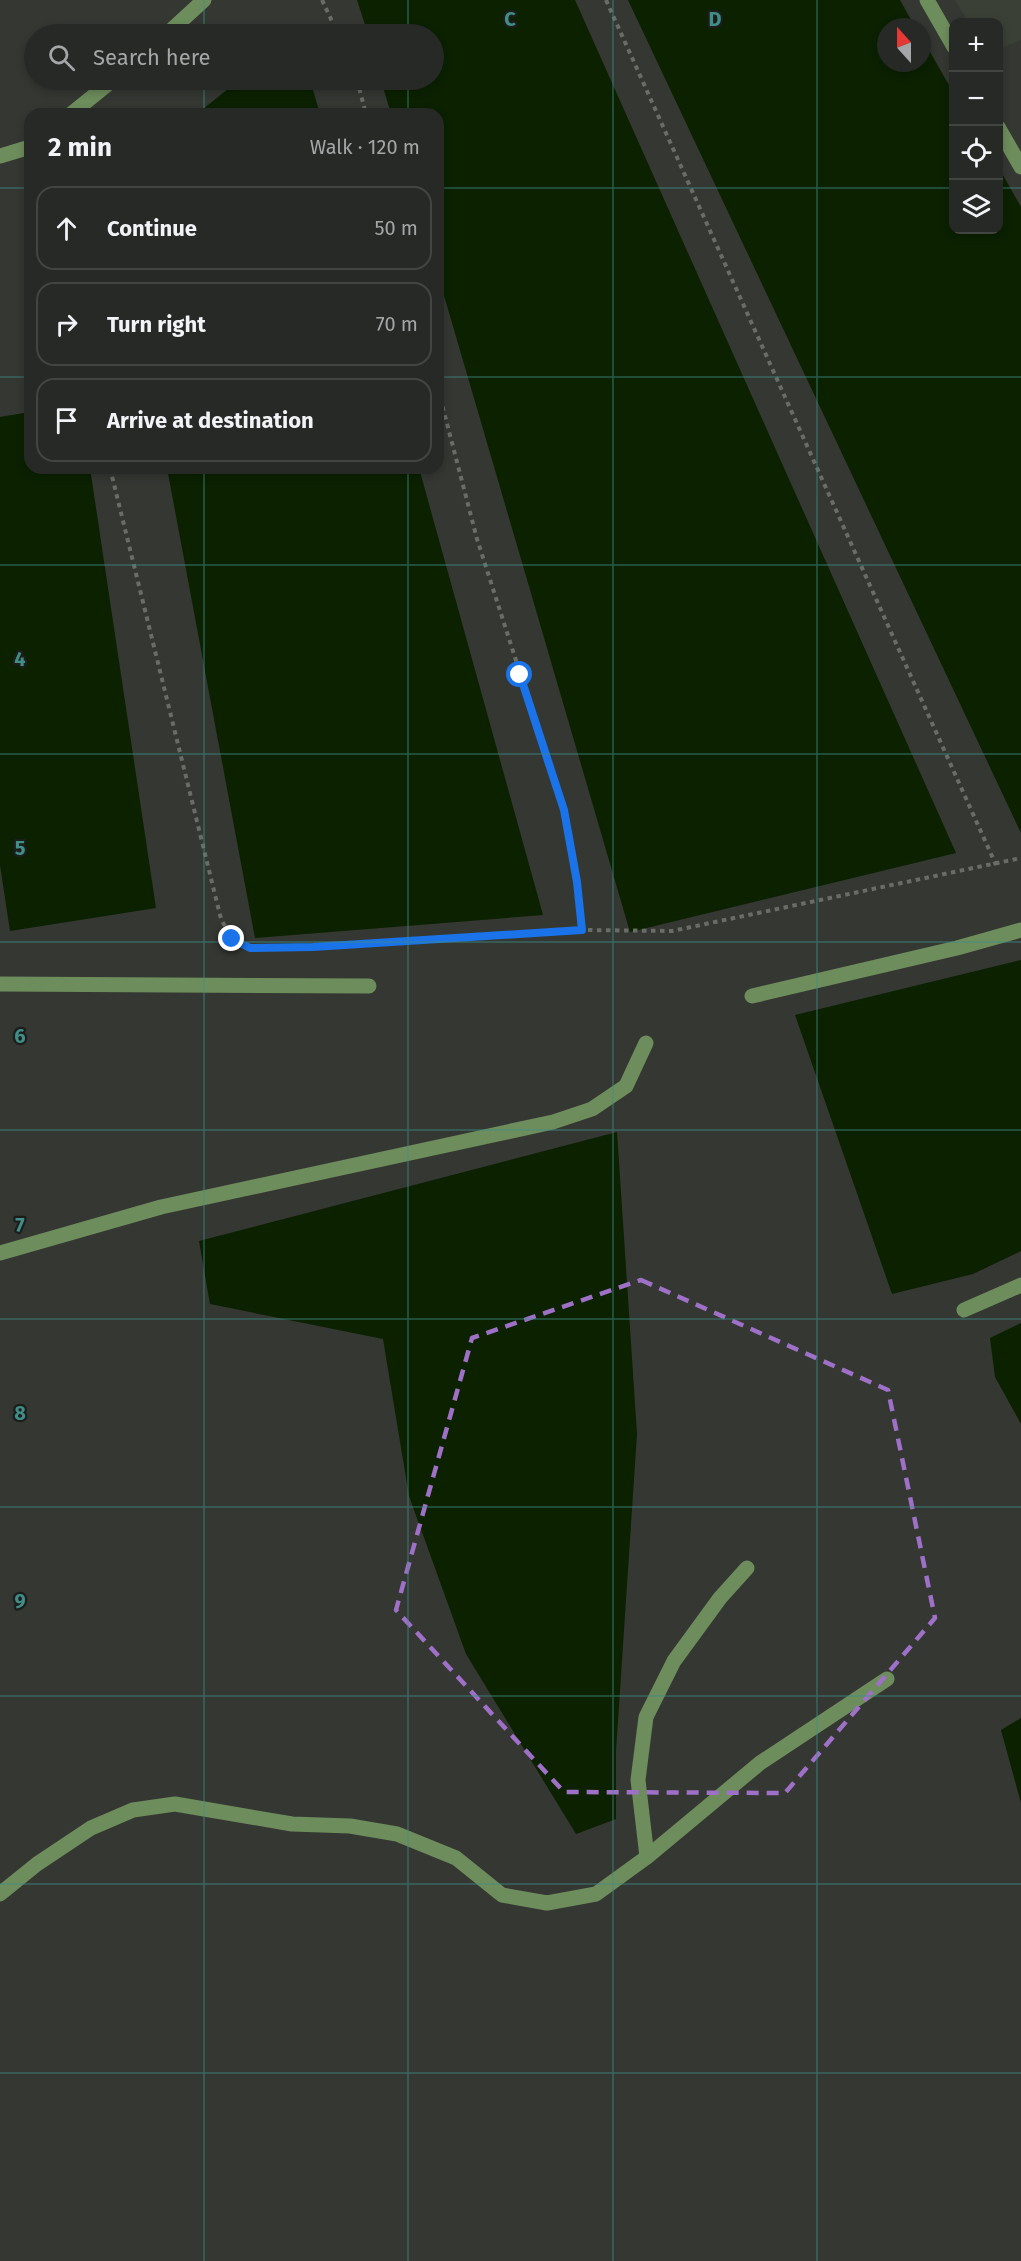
<!DOCTYPE html>
<html lang="en">
<head>
<meta charset="utf-8">
<style>
	:root { --surface:#272926; --page:#333532; --text:#f1f3f6; --muted:#a4a6a7; --line:#434543 }
	body { margin:0; font-family:"Fira Sans",sans-serif; background:var(--page); color:var(--text) }
	.controls { position:absolute; right:18px; top:18px; display:grid; overflow:hidden; border-radius:12px; box-shadow:0 3px 9px #0003 }
	.controls button { width:54px; height:54px; display:grid; place-items:center; padding:0; border:0; border-bottom:2px solid var(--line); background:var(--surface); color:var(--text); font:30px sans-serif }
	.compass { position:absolute; left:877px; top:18px; width:54px; height:54px; border-radius:50%; background:var(--surface); box-shadow:0 3px 9px #0003; rotate:339deg }
	.stop { position:absolute; width:18px; height:18px; margin:-14px; border:4px solid #1a73e8; border-radius:50%; background:#fff }
	.stop.end { background:#1a73e8; border-color:#fff; box-shadow:0 2px 6px #0008 }
	.list { margin:0; padding:0; list-style:none }
	h2 { display:flex; justify-content:space-between; align-items:center; height:78px; margin:0; padding:0 24px; font-size:26px }
	h2 small { font-size:20px; font-weight:400; color:var(--muted) }
	.list li { display:grid; grid-template-columns:39px 1fr auto; gap:18px; align-items:center; box-sizing:border-box; height:84px; margin:0 12px 12px; padding:0 12px; border:2px solid var(--line); border-radius:18px }
	.list b { display:block; font-size:22px; white-space:nowrap }
	.list em { font-size:20px; font-style:normal; color:var(--muted) }
	.icon { flex:none; width:33px; height:33px; fill:none; stroke:currentColor; stroke-width:2; stroke-linecap:round; stroke-linejoin:round }
	.map { position:relative; flex:none; width:1021px; height:2261px; overflow:hidden }
	.search { position:absolute; background:var(--surface); box-shadow:0 3px 9px #0003; left:24px; top:24px; width:420px; height:66px; display:flex; align-items:center; gap:15px; box-sizing:border-box; padding:0 21px; border-radius:33px; color:var(--muted); font-size:22px }
	.panel { position:absolute; background:var(--surface); box-shadow:0 3px 9px #0003; left:24px; top:108px; width:420px; height:366px; border-radius:18px }
	.map>svg:first-child { display:block }
</style>
</head>
<body>
<div class="map">
<svg width="1021" height="2261" viewBox="0 0 1021 2261">
	<rect width="100%" height="100%" fill="#343732"/>
	<path fill="#3a4036" d="M 955,0 L 1021,0 L 1021,40 L 999,49 L 998,22 L 968,22 Z"/>
	<path fill="#0b2100" d="M 357,0 L 575,0 L 956,853 L 630,932 L 438,275 L 438,114 L 391,114 L 381,80 L 434,80 L 434,34 L 368,34 Z
		M 628,0 L 900,0 L 915,27 L 886,27 L 886,63 L 922,63 L 922,38 L 953,92 L 954,230 L 998,230 L 999,168 L 1021,207 L 1021,833 Z
		M 239,80 L 310,80 L 320,114 L 197,114 Z
		M 30,412 L 30,468 L 90,468 L 156,908 L 10,931 L 0,865 L 0,417 Z
		M 167,468 L 419,468 L 543,915 L 255,938 Z
		M 1021,960 L 1021,1251 L 973,1274 L 892,1294 L 795,1015 Z
		M 617,1132 L 637,1434 L 616,1751 L 616,1819 L 576,1834 L 466,1654 L 409,1496 L 383,1339 L 210,1304 L 199,1241 Z
		M 1021,1323 L 1021,1424 L 995,1377 L 990,1338 Z
		M 1021,1718 L 1021,1803 L 1001,1730 Z"/>
	<g fill="none" stroke-linecap="round" stroke-linejoin="round">
		<path stroke="#6a6c68" stroke-width="4" stroke-dasharray="4.5 4.5" stroke-linecap="butt" d="M 322,0 L 338,34
			M 606,0 L 996,865
			M 357,80 L 366,114
			M 438,389 L 477,539 L 564,810 L 577,882 L 582,930 L 672,931 L 1021,858
			M 110,468 L 221,919 L 232,939 L 250,948 L 313,947 L 582,930"/>
		<path stroke="#6e8d5c" stroke-width="15" d="M 927,0 L 954,47
			M 167,34 L 204,0
			M 71,114 L 113,80
			M 998,127 L 1021,167
			M 0,156 L 30,147
			M 0,984 L 369,986
			M 752,996 L 957,948 L 1021,930
			M 0,1253 L 161,1207 L 553,1122 L 592,1109 L 626,1086 L 646,1043
			M 964,1310 L 1021,1285
			M 647,1857 L 638,1780 L 646,1717 L 674,1661 L 720,1598 L 747,1568
			M 0,1894 L 37,1864 L 91,1828 L 133,1810 L 175,1804 L 292,1824 L 350,1826 L 397,1834 L 456,1858 L 502,1895 L 547,1903 L 596,1894 L 647,1857 L 760,1763 L 887,1679"/>
	</g>
	<g fill="none" stroke-linecap="round" stroke-linejoin="round">
		<path stroke="#1a73e8" stroke-width="8" d="M 232,939 L 250,948 L 313,947 L 582,930 L 577,882 L 564,810 L 520,675"/>
	</g>
	<path fill="none" stroke="#9f70c7" stroke-width="4.5" stroke-dasharray="12 8" stroke-linejoin="round" d="M 641,1280 L 888,1390 L 935,1618 L 785,1793 L 564,1792 L 396,1610 L 472,1338 Z"/>
	<path fill="none" stroke="#408e87" stroke-width="1.5" stroke-opacity="0.55" d="M 204,0 L 204,34M 408,0 L 408,34M 613,0 L 613,2261M 817,0 L 817,2261M 204,80 L 204,114M 408,80 L 408,114M 0,188 L 30,188M 438,188 L 954,188M 998,188 L 1021,188M 0,377 L 30,377M 438,377 L 1021,377M 204,468 L 204,2261M 408,468 L 408,2261M 0,565 L 1021,565M 0,754 L 1021,754M 0,942 L 1021,942M 0,1130 L 1021,1130M 0,1319 L 1021,1319M 0,1507 L 1021,1507M 0,1696 L 1021,1696M 0,1884 L 1021,1884M 0,2073 L 1021,2073"/>
	<g font-size="20" text-anchor="middle" font-weight="bold" fill="#408e87" stroke="#1c1e1c" stroke-width="4.5" stroke-linejoin="round" paint-order="stroke">
		<text x="510" y="26">C</text>
		<text x="715" y="26">D</text>
		<text x="20" y="666">4</text>
		<text x="20" y="855">5</text>
		<text x="20" y="1043">6</text>
		<text x="20" y="1232">7</text>
		<text x="20" y="1420">8</text>
		<text x="20" y="1608">9</text>
	</g>
</svg>
<div class="controls">
<button>+</button>
<button>−</button>
<button><svg class="icon" aria-label="locate" viewBox="0 0 24 24"><circle cx="12" cy="12" r="6"/><path d="M12 2v4M12 18v4M2 12h4M18 12h4"/></svg></button>
<button><svg class="icon" aria-label="layers" viewBox="0 0 24 24"><path d="M12 4l9 5-9 5-9-5zM3 14l9 5 9-5"/></svg></button>
</div>
<svg class="compass" viewBox="-18 -18 36 36"><path d="M0-13l5 13h-10z" fill="#e53935"/><path d="M0 13l5-13h-10z" fill="#a4a6a7"/></svg>
<div class="stop" style="left:520px;top:675px"></div>
<div class="stop end" style="left:232px;top:939px"></div>
<div class="search"><svg class="icon" aria-label="search" viewBox="0 0 24 24"><circle cx="10" cy="10" r="6"/><path d="M15 15l6 6"/></svg>Search here</div>
<section class="panel">
<h2>2 min<small>Walk · 120 m</small></h2>
<ul class="list">
<li><svg class="icon" aria-label="ahead" viewBox="0 0 24 24"><path d="M12 20V5M6 11l6-6 6 6"/></svg><div><b>Continue</b></div><em>50 m</em></li>
<li><svg class="icon" aria-label="right" viewBox="0 0 24 24"><path d="M7 20v-9h11M14 6l5 5-5 5"/></svg><div><b>Turn right</b></div><em>70 m</em></li>
<li><svg class="icon" aria-label="arrive" viewBox="0 0 24 24"><path d="M6 21V4h12l-3 4 3 4H6"/></svg><div><b>Arrive at destination</b></div></li>
</ul>
</section>
</div>
</body>
</html>
